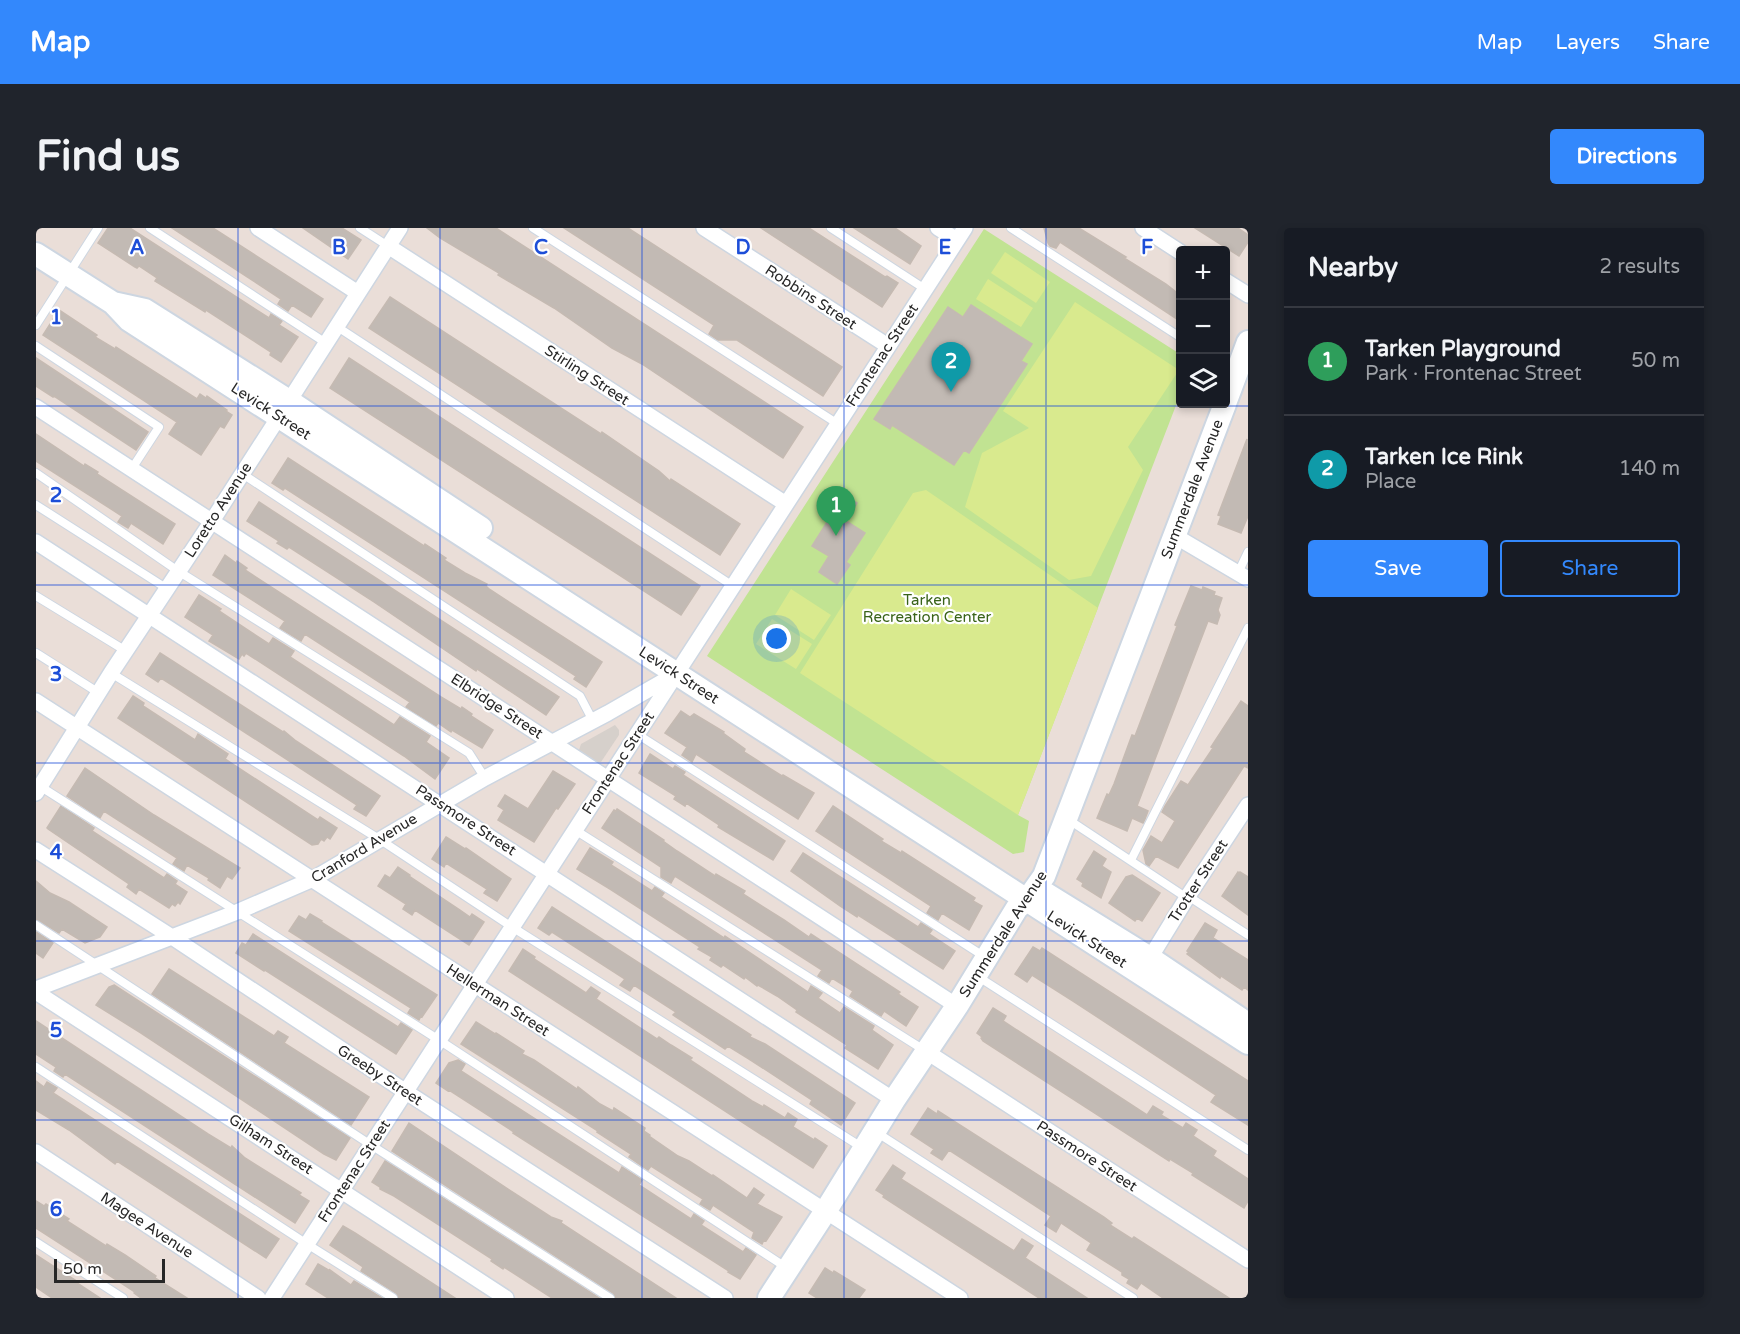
<!DOCTYPE html>
<html lang="en">
<head>
<meta charset="utf-8">
<style>
	:root { --surface:#171b24; --page:#20242c; --text:#f1f3f6; --muted:#9ea1a6; --line:#363941; --accent:#3388fc }
	body { margin:0; font-family:"Varela Round",sans-serif; background:var(--page); color:var(--text) }
	.controls { position:absolute; right:18px; top:18px; display:grid; overflow:hidden; border-radius:6px; box-shadow:0 3px 9px #0003 }
	.controls button { width:54px; height:54px; display:grid; place-items:center; padding:0; border:0; border-bottom:2px solid var(--line); background:var(--surface); color:var(--text); font:30px sans-serif }
	.scale { position:absolute; left:18px; bottom:15px; width:111px; box-sizing:border-box; padding-left:6px; border:3px solid #272727; border-top:0; font-size:16px; line-height:21px; white-space:nowrap; color:#272727; -webkit-text-stroke:4px #fff; paint-order:stroke }
	.you { position:absolute; left:741px; top:411px; width:21px; height:21px; margin:-15px; border:4px solid #fff; border-radius:50%; background:#1a73e8; box-shadow:0 0 0 9px #1a73e833 }
	.badge { display:grid; place-items:center; width:39px; height:39px; border-radius:50%; background:var(--accent); color:#fff; font-size:20px; font-weight:700 }
	.pin { position:absolute; translate:-50% -50px; filter:drop-shadow(0 2px 3px #0008) }
	.pin::after { content:''; position:absolute; top:32px; width:21px; height:18px; background:inherit; clip-path:polygon(0 0,100% 0,50% 100%) }
	.list { margin:0; padding:0; list-style:none }
	h2 { display:flex; justify-content:space-between; align-items:center; height:78px; margin:0; padding:0 24px; font-size:26px }
	h2 small { font-size:20px; font-weight:400; color:var(--muted) }
	.list li { display:grid; grid-template-columns:39px 1fr auto; gap:18px; align-items:center; box-sizing:border-box; height:108px; padding:0 24px; border-top:2px solid var(--line) }
	.list b { display:block; font-size:22px; white-space:nowrap }
	.list p { margin:0; font-size:20px; white-space:nowrap; color:var(--muted) }
	.list em { font-size:20px; font-style:normal; color:var(--muted) }
	.actions { display:flex; gap:12px; padding:18px 24px }
	.actions a { flex:1; padding:14px 0; border:2px solid var(--accent); border-radius:6px; text-align:center; font-size:21px; color:var(--accent) }
	.actions .main { background:var(--accent); color:#fff }
	.icon { flex:none; width:33px; height:33px; fill:none; stroke:currentColor; stroke-width:2; stroke-linecap:round; stroke-linejoin:round }
	.map { position:relative; flex:none; width:1212px; height:1070px; overflow:hidden; border-radius:6px }
	header { display:flex; align-items:center; gap:36px; box-sizing:border-box; height:84px; padding:0 30px; background:var(--accent); color:#fff }
	header strong { font-size:28px }
	nav { display:flex; gap:33px; margin-inline-start:auto; font-size:21px }
	.intro { display:flex; align-items:center; justify-content:space-between; box-sizing:border-box; height:144px; padding:0 36px }
	h1 { margin:0; font-size:42px }
	.button { padding:15px 27px; border-radius:6px; background:var(--accent); color:#fff; font-size:21px; font-weight:700 }
	main { display:flex; gap:36px; padding:0 36px }
	aside { flex:1; background:var(--surface); border-radius:6px; box-shadow:0 3px 9px #0003 }
	.map>svg:first-child { display:block }
</style>
</head>
<body>
<header>
<strong>Map</strong>
<nav><a>Map</a><a>Layers</a><a>Share</a></nav>
</header>
<div class="intro"><h1>Find us</h1><a class="button">Directions</a></div>
<main>
<div class="map">
<svg width="1212" height="1070" viewBox="0 0 1212 1070">
	<rect width="100%" height="100%" fill="#eaded8"/>
	<path fill="#c1e392" d="M 948,1 L 1144,126 L 1144,167 L 982,587 L 993,593 L 988,624 L 977,626 L 671,428 Z"/>
	<path fill="#d9ea8e" d="M 969,24 L 1014,54 L 1000,75 L 955,45 Z
		M 952,51 L 997,80 L 985,99 L 940,71 Z
		M 1039,74 L 1143,142 L 1092,219 L 1107,242 L 1055,348 L 1033,352 L 929,279 L 946,225 L 993,200 L 967,183 Z
		M 890,262 L 1062,380 L 982,587 L 764,445 L 877,265 Z
		M 755,361 L 795,387 L 778,412 L 739,387 Z
		M 736,391 L 776,416 L 760,441 L 720,416 Z"/>
	<path fill="#d6d0cb" d="M 579,497 L 583,502 L 583,507 L 565,534 L 558,535 L 544,526 L 543,522 L 545,516 Z"/>
	<path fill="#c2bab4" stroke="#c5bab2" stroke-width="1.5" d="M 72,0 L 94,0 L 233,90 L 235,86 L 246,93 L 243,97 L 262,109 L 245,134 L 234,127 L 235,124 L 170,82 L 169,84 L 119,53 L 121,50 L 103,38 L 101,40 L 99,39 L 62,15 Z
		M 136,0 L 177,0 L 287,71 L 275,89 L 256,77 L 252,83 L 242,76 L 245,71 Z
		M 267,0 L 306,0 L 325,12 L 312,31 Z
		M 391,0 L 460,0 L 767,199 L 747,230 L 606,136 L 576,120 L 518,80 L 462,47 L 463,45 L 404,10 Z
		M 528,0 L 592,0 L 806,139 L 787,168 L 701,112 L 682,112 L 673,106 L 678,97 Z
		M 725,0 L 773,0 L 849,49 L 851,48 L 862,55 L 846,79 Z
		M 818,0 L 859,0 L 885,18 L 874,36 Z
		M 1008,0 L 1043,0 L 1090,29 L 1088,30 L 1130,56 L 1144,67 L 1144,93 L 1024,14 L 1020,20 L 1014,18 L 1012,15 Z
		M 1159,0 L 1202,0 L 1212,7 L 1212,14 L 1203,28 Z
		M 354,69 L 565,206 L 566,204 L 623,243 L 634,253 L 635,251 L 704,296 L 684,327 L 333,100 Z
		M 935,77 L 996,116 L 985,133 L 991,136 L 933,225 L 928,222 L 918,237 L 856,197 L 854,201 L 838,191 L 912,79 L 927,89 Z
		M 23,82 L 61,107 L 59,109 L 79,121 L 80,119 L 161,171 L 164,166 L 170,170 L 171,168 L 191,182 L 190,183 L 196,187 L 188,200 L 184,198 L 165,227 L 133,206 L 141,194 L 7,107 Z
		M 0,130 L 112,204 L 100,222 L 18,168 L 17,169 L 0,158 Z
		M 313,130 L 664,358 L 645,387 L 294,160 Z
		M 0,206 L 48,238 L 49,236 L 62,244 L 61,246 L 139,296 L 127,316 L 95,295 L 92,300 L 82,294 L 86,288 L 0,233 Z
		M 1211,211 L 1212,288 L 1205,305 L 1182,296 L 1185,288 L 1182,287 Z
		M 252,230 L 388,318 L 389,316 L 410,330 L 408,332 L 429,345 L 451,356 L 450,358 L 453,361 L 566,434 L 550,459 L 538,451 L 540,448 L 269,273 L 249,260 L 247,262 L 236,255 Z
		M 805,265 L 821,275 L 810,293 L 829,305 L 810,334 L 814,337 L 801,356 L 783,344 L 793,328 L 776,318 L 795,288 L 792,285 Z
		M 223,274 L 523,469 L 510,487 L 441,441 L 440,443 L 338,374 L 253,319 L 251,321 L 241,315 L 243,313 L 211,293 Z
		M 189,327 L 200,335 L 201,333 L 211,340 L 209,342 L 405,469 L 425,481 L 426,479 L 436,486 L 435,488 L 457,502 L 446,520 L 416,502 L 415,504 L 402,495 L 400,498 L 370,479 L 374,474 L 269,406 L 265,413 L 244,400 L 249,393 L 177,347 Z
		M 1155,358 L 1166,362 L 1167,359 L 1179,364 L 1178,367 L 1186,370 L 1182,382 L 1184,387 L 1181,396 L 1172,393 L 1101,578 L 1112,583 L 1109,591 L 1107,595 L 1096,590 L 1091,603 L 1061,590 L 1071,566 L 1073,567 L 1078,556 L 1096,507 L 1099,508 L 1141,398 L 1139,397 Z
		M 163,367 L 185,381 L 183,383 L 233,416 L 237,410 L 258,423 L 254,429 L 358,497 L 364,489 L 394,508 L 390,514 L 413,530 L 399,551 L 368,528 L 210,425 L 208,428 L 206,426 L 203,431 L 173,413 L 177,407 L 149,389 Z
		M 124,425 L 247,504 L 248,503 L 260,513 L 344,568 L 330,588 L 318,581 L 321,577 L 136,457 L 125,450 L 122,454 L 110,446 Z
		M 97,468 L 108,475 L 107,478 L 159,512 L 162,506 L 192,526 L 189,531 L 282,592 L 284,589 L 301,600 L 294,611 L 291,609 L 288,613 L 285,611 L 282,616 L 276,617 L 82,490 Z
		M 1205,473 L 1212,478 L 1212,540 L 1208,538 L 1142,640 L 1120,628 L 1113,638 L 1110,636 L 1107,622 L 1115,608 L 1126,615 L 1139,593 L 1126,584 L 1129,578 L 1145,553 L 1152,557 L 1177,520 L 1175,519 Z
		M 645,483 L 654,489 L 658,486 L 688,504 L 687,505 L 709,521 L 708,524 L 746,548 L 747,547 L 778,565 L 762,591 L 660,526 L 656,534 L 646,527 L 651,519 L 629,505 Z
		M 614,526 L 637,541 L 639,538 L 649,544 L 647,547 L 749,613 L 737,632 L 682,599 L 683,597 L 650,575 L 649,578 L 638,571 L 640,568 L 603,545 Z
		M 49,540 L 118,587 L 204,640 L 196,651 L 191,648 L 184,660 L 172,652 L 173,650 L 151,637 L 148,643 L 137,636 L 141,630 L 68,583 L 64,590 L 31,568 Z
		M 517,543 L 539,556 L 522,581 L 520,580 L 498,614 L 462,592 L 468,582 L 462,578 L 469,567 L 492,581 Z
		M 25,578 L 58,600 L 56,603 L 128,650 L 131,646 L 141,653 L 139,656 L 151,664 L 144,676 L 142,674 L 139,678 L 136,676 L 133,680 L 103,661 L 100,666 L 91,659 L 93,656 L 12,601 L 11,600 Z
		M 797,578 L 847,611 L 845,613 L 865,625 L 866,623 L 939,670 L 937,673 L 946,678 L 933,702 L 906,685 L 902,692 L 891,685 L 895,678 L 780,603 Z
		M 581,581 L 628,612 L 627,613 L 641,623 L 679,648 L 680,646 L 709,663 L 707,666 L 748,692 L 773,709 L 775,706 L 864,764 L 862,766 L 882,779 L 870,798 L 848,783 L 845,788 L 814,768 L 817,763 L 796,750 L 793,755 L 782,748 L 786,742 L 639,648 L 635,655 L 625,649 L 625,639 L 566,600 L 578,582 L 580,583 Z
		M 410,609 L 429,621 L 430,620 L 475,651 L 461,673 L 448,665 L 451,661 L 410,635 L 408,639 L 396,631 Z
		M 554,620 L 577,634 L 575,637 L 616,663 L 619,659 L 628,665 L 625,669 L 688,710 L 689,708 L 701,716 L 772,764 L 775,758 L 786,765 L 782,770 L 804,785 L 808,779 L 838,798 L 836,802 L 857,817 L 842,841 L 809,820 L 811,817 L 760,784 L 761,782 L 741,768 L 722,757 L 721,758 L 709,749 L 708,751 L 687,737 L 685,739 L 674,732 L 676,729 L 662,721 L 664,719 L 574,661 L 541,641 Z
		M 1058,623 L 1070,631 L 1066,638 L 1075,644 L 1065,670 L 1046,658 L 1047,655 L 1041,651 Z
		M 767,625 L 882,699 L 885,695 L 896,702 L 893,706 L 919,723 L 907,741 L 822,687 L 821,689 L 804,678 L 755,643 Z
		M 362,639 L 374,647 L 373,648 L 424,682 L 434,689 L 436,686 L 448,694 L 433,717 L 379,682 L 376,687 L 367,681 L 370,676 L 342,658 L 349,647 L 354,650 Z
		M 1202,644 L 1203,645 L 1204,644 L 1212,649 L 1212,687 L 1186,668 Z
		M 1096,647 L 1124,665 L 1106,693 L 1101,690 L 1099,693 L 1073,675 L 1090,649 Z
		M 0,653 L 14,665 L 33,674 L 71,699 L 64,709 L 49,715 L 26,701 L 23,705 L 0,691 Z
		M 516,679 L 715,807 L 714,809 L 729,816 L 819,875 L 805,897 L 774,876 L 776,872 L 713,831 L 692,818 L 689,821 L 660,802 L 637,787 L 640,784 L 598,757 L 594,763 L 584,757 L 589,751 L 516,704 L 513,707 L 502,700 Z
		M 274,686 L 286,693 L 285,694 L 401,767 L 386,789 L 385,788 L 383,792 L 372,785 L 375,780 L 253,703 L 263,688 L 270,692 Z
		M 1169,695 L 1181,702 L 1177,710 L 1212,732 L 1212,762 L 1208,759 L 1206,762 L 1185,748 L 1184,750 L 1151,726 L 1153,724 L 1151,723 Z
		M 0,704 L 17,715 L 7,730 L 0,725 Z
		M 217,706 L 362,799 L 365,795 L 376,802 L 360,826 L 229,742 L 228,743 L 200,725 L 206,715 L 210,717 Z
		M 997,719 L 1004,723 L 1006,720 L 1212,853 L 1212,897 L 1175,874 L 1180,867 L 1037,773 L 996,747 L 991,754 L 979,746 Z
		M 487,721 L 499,729 L 498,731 L 550,765 L 555,759 L 564,765 L 560,771 L 621,811 L 623,809 L 635,817 L 656,830 L 654,832 L 716,873 L 727,879 L 728,877 L 749,890 L 752,885 L 761,891 L 757,899 L 778,912 L 779,910 L 791,918 L 777,940 L 473,743 Z
		M 133,741 L 238,808 L 242,803 L 252,809 L 248,815 L 333,869 L 315,897 L 116,766 Z
		M 78,757 L 314,910 L 300,932 L 288,926 L 105,805 L 60,777 L 73,759 Z
		M 957,780 L 970,788 L 967,793 L 1111,887 L 1117,878 L 1127,884 L 1125,887 L 1147,900 L 1150,895 L 1161,902 L 1157,908 L 1180,923 L 1177,928 L 1212,951 L 1212,973 L 1208,980 L 1156,947 L 1157,945 L 1134,931 L 1133,933 L 947,813 L 945,810 L 946,809 L 941,805 Z
		M 0,793 L 172,906 L 195,920 L 196,918 L 209,930 L 265,965 L 263,967 L 273,973 L 259,995 L 29,846 L 27,849 L 18,843 L 20,839 L 0,826 Z
		M 440,794 L 459,806 L 460,805 L 488,823 L 486,826 L 498,832 L 541,861 L 542,859 L 564,876 L 577,883 L 578,880 L 609,900 L 608,903 L 614,907 L 613,908 L 642,928 L 653,933 L 676,948 L 677,947 L 711,970 L 718,960 L 728,967 L 721,976 L 746,989 L 730,1013 L 728,1012 L 726,1016 L 716,1010 L 718,1004 L 677,977 L 674,982 L 664,976 L 667,971 L 615,938 L 612,942 L 593,929 L 595,926 L 561,904 L 562,903 L 425,816 Z
		M 422,832 L 429,836 L 425,843 L 583,945 L 586,939 L 606,952 L 603,957 L 655,991 L 658,986 L 668,993 L 665,997 L 707,1024 L 710,1020 L 720,1027 L 704,1051 L 692,1044 L 693,1043 L 477,905 L 478,904 L 413,862 L 412,863 L 400,855 L 413,835 Z
		M 0,853 L 8,859 L 11,854 L 21,860 L 17,865 L 243,1011 L 230,1030 L 81,933 L 79,936 L 33,902 L 0,882 Z
		M 892,880 L 901,886 L 902,883 L 1068,989 L 1076,995 L 1074,997 L 1096,1011 L 1098,1009 L 1193,1070 L 1127,1070 L 1105,1055 L 1101,1061 L 1091,1055 L 1093,1051 L 1086,1047 L 1086,1044 L 1051,1022 L 1055,1015 L 1025,995 L 1020,1004 L 1009,997 L 1015,988 L 913,922 L 906,932 L 895,925 L 898,921 L 875,906 Z
		M 373,895 L 472,961 L 515,989 L 526,993 L 525,995 L 640,1070 L 580,1070 L 577,1065 L 356,923 Z
		M 349,933 L 563,1070 L 516,1070 L 468,1039 L 467,1041 L 455,1033 L 456,1031 L 358,968 L 344,961 L 344,959 L 336,954 Z
		M 857,937 L 869,945 L 865,951 L 978,1023 L 986,1011 L 997,1018 L 989,1030 L 1051,1070 L 1003,1070 L 847,969 L 848,967 L 840,962 Z
		M 0,973 L 8,978 L 10,976 L 16,980 L 33,991 L 31,993 L 70,1018 L 71,1016 L 89,1027 L 120,1048 L 119,1050 L 151,1070 L 105,1070 L 98,1065 L 99,1064 L 0,1000 Z
		M 307,998 L 319,1005 L 419,1070 L 363,1070 L 360,1065 L 325,1043 L 327,1039 L 294,1017 Z
		M 0,1027 L 42,1054 L 41,1055 L 64,1070 L 16,1070 L 0,1059 Z
		M 282,1036 L 294,1043 L 294,1042 L 315,1057 L 318,1053 L 346,1070 L 292,1070 L 270,1056 Z
		M 789,1040 L 797,1045 L 798,1043 L 829,1062 L 823,1070 L 781,1070 L 773,1065 Z"/>
	<g fill="none" stroke-linecap="round" stroke-linejoin="round">
		<g stroke="#cdd6e1" stroke-width="10">
			<path id="lane" d="M 114,0 L 290,115
				M 324,0 L 352,18
				M 497,0 L 802,196
				M 795,0 L 889,61
				M 975,0 L 1144,109
				M 0,97 L 62,0
				M 300,98 L 697,358
				M 0,118 L 123,199 L 95,242
				M 0,245 L 142,343 L 433,525 L 449,550
				M 205,245 L 544,468 L 557,493
				M 0,277 L 130,360
				M 1202,345 L 1212,324
				M 0,368 L 90,423
				M 0,425 L 63,465
				M 75,445 L 343,611 L 476,699 L 827,920
				M 601,506 L 949,729
				M 2,557 L 403,812 L 751,1040
				M 1033,592 L 1151,670
				M 539,602 L 888,822
				M 1095,632 L 1212,400
				M 1152,668 L 1212,707
				M 0,697 L 335,917 L 574,1070
				M 941,748 L 1212,922
				M 0,839 L 271,1016 L 357,1070
				M 840,904 L 1097,1070
				M 0,1014 L 87,1070"/>
		</g>
		<g stroke="#cdd6e1" stroke-width="18">
			<path id="street" d="M 222,0 L 322,65
				M 668,0 L 852,118
				M 902,0 L 921,12
				M 1107,0 L 1144,24
				M 352,18 L 750,276
				M 1190,53 L 1212,67
				M 0,179 L 921,778
				M 1139,308 L 1212,351
				M 0,314 L 858,872
				M 0,473 L 924,1070
				M 0,565 L 75,445 L 176,293 L 364,0
				M 0,622 L 136,709 L 370,864 L 689,1070
				M 1114,730 L 1152,668 L 1212,577
				M 0,761 L 201,684 L 277,651 L 449,550 L 572,485 L 638,447
				M 0,764 L 470,1070
				M 891,824 L 1212,1032
				M 0,924 L 222,1070
				M 236,1070 L 929,0"/>
		</g>
		<g stroke="#cdd6e1" stroke-width="26">
			<path id="secondary" d="M 0,26 L 77,75 L 93,92 L 1212,815
				M 77,75 L 109,82 L 253,173 L 445,300
				M 1190,173 L 1212,114
				M 1004,662 L 1114,730 L 1212,796
				M 733,1070 L 789,984 L 858,872 L 921,778 L 981,680 L 991,672 L 1008,648 L 1189,176"/>
		</g>
		<use href="#lane" stroke="#fff" stroke-width="8"/>
		<use href="#street" stroke="#fff" stroke-width="15"/>
		<use href="#secondary" stroke="#fff" stroke-width="22"/>
	</g>
	<path fill="none" stroke="#1d4ed8" stroke-width="1.5" stroke-opacity="0.55" d="M 202,0 L 202,1070M 404,0 L 404,1070M 606,0 L 606,1070M 808,0 L 808,1070M 1010,0 L 1010,1070M 0,178 L 1212,178M 0,357 L 1212,357M 0,535 L 1212,535M 0,713 L 1212,713M 0,892 L 1212,892"/>
	<g text-anchor="middle" dominant-baseline="central" stroke-width="4.5" stroke-linejoin="round" paint-order="stroke">
		<g font-size="15" fill="#272727" stroke="#fff">
			<text transform="translate(775 69) rotate(33)">Robbins Street</text>
			<text transform="translate(846 127) rotate(-57)">Frontenac Street</text>
			<text transform="translate(551 147) rotate(33)">Stirling Street</text>
			<text transform="translate(235 183) rotate(33)">Levick Street</text>
			<text transform="translate(1156 261) rotate(-69)">Summerdale Avenue</text>
			<text transform="translate(182 282) rotate(-57)">Loretto Avenue</text>
			<text transform="translate(643 447) rotate(33)">Levick Street</text>
			<text transform="translate(461 478) rotate(33)">Elbridge Street</text>
			<text transform="translate(582 535) rotate(-57)">Frontenac Street</text>
			<text transform="translate(430 592) rotate(33)">Passmore Street</text>
			<text transform="translate(328 620) rotate(-31)">Cranford Avenue</text>
			<text transform="translate(1162 653) rotate(-57)">Trotter Street</text>
			<text transform="translate(967 706) rotate(-57)">Summerdale Avenue</text>
			<text transform="translate(1051 711) rotate(33)">Levick Street</text>
			<text transform="translate(462 772) rotate(33)">Hellerman Street</text>
			<text transform="translate(344 847) rotate(33)">Greeby Street</text>
			<text transform="translate(235 916) rotate(33)">Gilham Street</text>
			<text transform="translate(1051 928) rotate(33)">Passmore Street</text>
			<text transform="translate(318 943) rotate(-57)">Frontenac Street</text>
			<text transform="translate(111 997) rotate(33)">Magee Avenue</text>
		</g>
		<g font-size="15" fill="#396318" stroke="#fff">
			<text x="891" y="372">Tarken<tspan x="891" dy="17">Recreation Center</tspan></text>
		</g>
	</g>
	<g font-size="20" text-anchor="middle" font-weight="bold" fill="#1d4ed8" stroke="#fff" stroke-width="4.5" stroke-linejoin="round" paint-order="stroke">
		<text x="101" y="26">A</text>
		<text x="303" y="26">B</text>
		<text x="505" y="26">C</text>
		<text x="707" y="26">D</text>
		<text x="909" y="26">E</text>
		<text x="1111" y="26">F</text>
		<text x="20" y="96">1</text>
		<text x="20" y="274">2</text>
		<text x="20" y="453">3</text>
		<text x="20" y="631">4</text>
		<text x="20" y="809">5</text>
		<text x="20" y="988">6</text>
	</g>
</svg>
<div class="controls">
<button>+</button>
<button>−</button>
<button><svg class="icon" aria-label="layers" viewBox="0 0 24 24"><path d="M12 4l9 5-9 5-9-5zM3 14l9 5 9-5"/></svg></button>
</div>
<div class="scale">50 m</div>
<div class="you"></div>
<div class="pin badge" style="left:800px;top:308px;background:#2e9e5b">1</div>
<div class="pin badge" style="left:915px;top:164px;background:#0f9aa8">2</div>
</div>
<aside>
<h2>Nearby<small>2 results</small></h2>
<ul class="list">
<li><span class="badge" style="background:#2e9e5b">1</span><div><b>Tarken Playground</b><p>Park · Frontenac Street</p></div><em>50 m</em></li>
<li><span class="badge" style="background:#0f9aa8">2</span><div><b>Tarken Ice Rink</b><p>Place</p></div><em>140 m</em></li>
</ul>
<div class="actions"><a class="main">Save</a><a>Share</a></div>
</aside>
</main>
</body>
</html>
